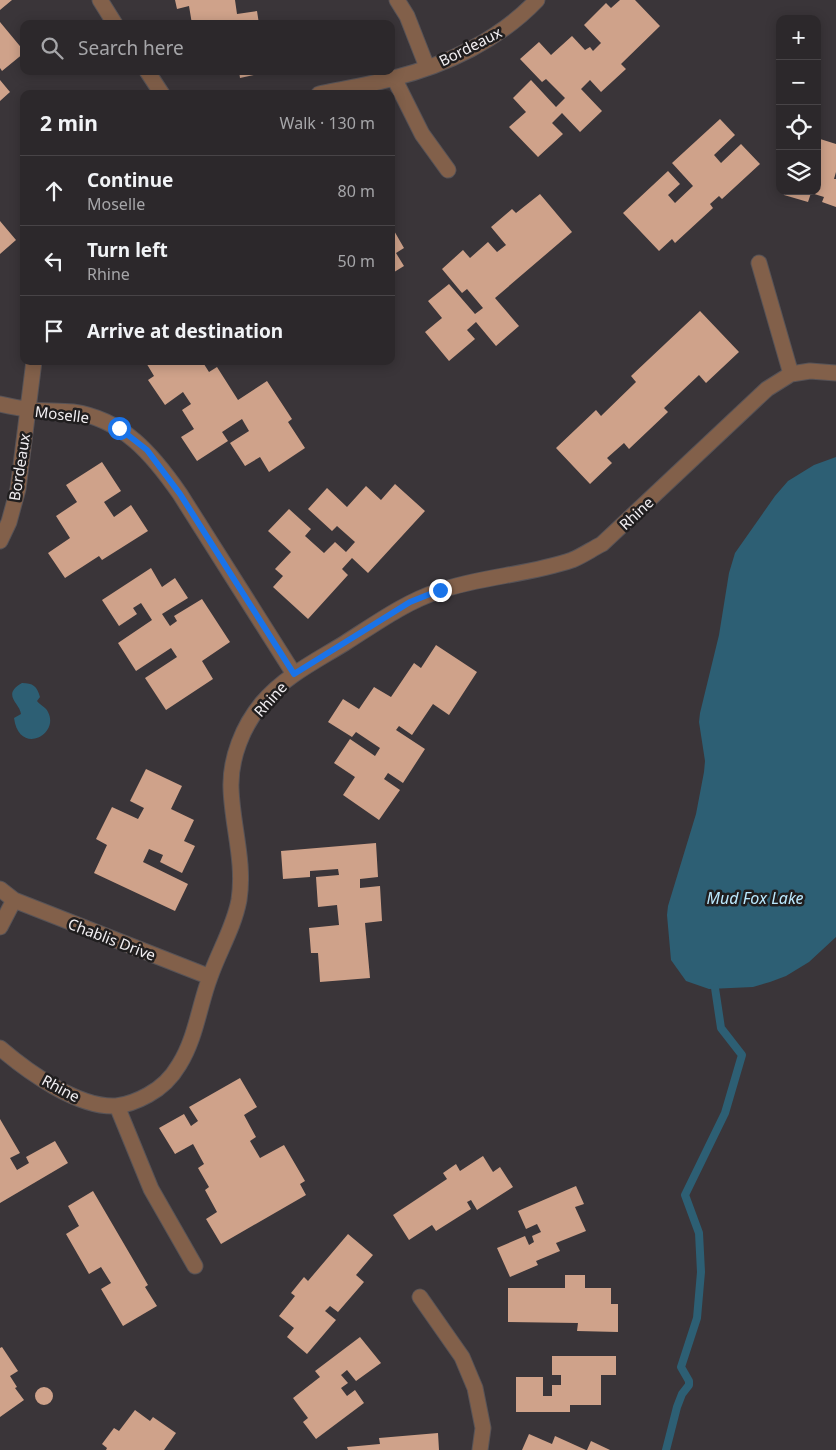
<!DOCTYPE html>
<html lang="en">
<head>
<meta charset="utf-8">
<style>
	:root { --surface:#2c282b; --page:#383437; --text:#f1f3f6; --muted:#a6a6a9; --line:#484447 }
	body { margin:0; font-family:"Noto Sans",sans-serif; background:var(--page); color:var(--text) }
	.controls { position:absolute; right:15px; top:15px; display:grid; overflow:hidden; border-radius:10px; box-shadow:0 2px 12px #0003 }
	.controls button { width:45px; height:45px; display:grid; place-items:center; padding:0; border:0; border-bottom:1px solid var(--line); background:var(--surface); color:var(--text); font:25px sans-serif }
	.stop { position:absolute; width:15px; height:15px; margin:-11px; border:4px solid #1a73e8; border-radius:50%; background:#fff }
	.stop.end { background:#1a73e8; border-color:#fff; box-shadow:0 1px 5px #0008 }
	.list { margin:0; padding:0; list-style:none }
	h2 { display:flex; justify-content:space-between; align-items:center; height:65px; margin:0; padding:0 20px; font-size:21px }
	h2 small { font-size:16px; font-weight:400; color:var(--muted) }
	.list li { display:grid; grid-template-columns:32px 1fr auto; gap:15px; align-items:center; box-sizing:border-box; height:70px; padding:0 20px; border-top:1px solid var(--line) }
	.list b { display:block; font-size:19px; white-space:nowrap }
	.list p { margin:0; font-size:16px; white-space:nowrap; color:var(--muted) }
	.list em { font-size:16px; font-style:normal; color:var(--muted) }
	.icon { flex:none; width:28px; height:28px; fill:none; stroke:currentColor; stroke-width:2; stroke-linecap:round; stroke-linejoin:round }
	.map { position:relative; flex:none; width:836px; height:1450px; overflow:hidden }
	.search { position:absolute; background:var(--surface); box-shadow:0 2px 12px #0003; left:20px; top:20px; width:375px; height:55px; display:flex; align-items:center; gap:12px; box-sizing:border-box; padding:0 18px; border-radius:10px; color:var(--muted); font-size:19px }
	.panel { position:absolute; background:var(--surface); box-shadow:0 2px 12px #0003; left:20px; top:90px; width:375px; height:275px; border-radius:10px }
	.map>svg:first-child { display:block }
</style>
</head>
<body>
<div class="map">
<svg width="836" height="1450" viewBox="0 0 836 1450">
	<rect width="100%" height="100%" fill="#3a3539"/>
	<path fill="#2d5f74" d="M 836,457 L 836,937 L 809,962 L 786,976 L 770,982 L 753,987 L 709,989 L 686,981 L 671,960 L 667,915 L 668,906 L 696,814 L 704,772 L 705,761 L 699,722 L 700,713 L 719,635 L 729,573 L 735,553 L 775,496 L 788,481 L 814,465 Z
		M 22,683 C 33,683 37,686 40,697 L 37,701 C 40,705 46,707 48,712 C 60,735 19,756 14,718 L 21,714 C 20,703 1,695 22,683 Z"/>
	<g fill="none" stroke-linecap="round" stroke-linejoin="round">
		<path stroke="#2d5f74" stroke-width="8" d="M 666,1450 L 677,1407 L 682,1394 L 689,1385 L 689,1381 L 681,1367 L 697,1318 L 701,1272 L 699,1233 L 685,1195 L 725,1113 L 742,1055 L 721,1028 L 715,988"/>
	</g>
	<path fill="#cfa28a" d="M 0,0 L 12,0 L 0,10 Z
		M 175,0 L 235,0 L 237,14 L 257,11 L 259,24 L 192,24 L 189,6 L 177,9 Z
		M 620,0 L 635,0 L 660,26 L 621,64 L 626,69 L 601,92 L 590,80 L 581,89 L 602,111 L 580,132 L 562,113 L 552,123 L 563,134 L 538,157 L 509,127 L 526,112 L 513,98 L 531,80 L 556,107 L 565,98 L 546,79 L 542,82 L 520,59 L 539,42 L 551,55 L 572,36 L 585,50 L 590,47 L 593,51 L 601,43 L 584,25 L 606,3 L 611,8 Z
		M 0,22 L 24,51 L 24,53 L 2,71 L 0,68 Z
		M 239,71 L 267,71 L 268,72 L 240,78 Z
		M 0,80 L 10,92 L 0,101 Z
		M 720,119 L 735,135 L 714,155 L 721,163 L 741,144 L 760,164 L 722,199 L 719,196 L 710,204 L 713,208 L 675,243 L 672,239 L 659,251 L 623,213 L 668,171 L 680,184 L 668,195 L 675,203 L 693,186 L 672,163 Z
		M 817,138 L 836,144 L 836,172 L 834,179 L 836,179 L 836,207 L 822,202 L 824,197 L 811,193 L 808,202 L 784,195 L 785,191 L 817,191 Z
		M 540,194 L 572,232 L 495,298 L 519,326 L 496,346 L 476,322 L 467,330 L 475,339 L 449,361 L 425,332 L 442,318 L 428,301 L 449,284 L 475,314 L 483,308 L 467,289 L 462,293 L 442,269 L 463,250 L 470,258 L 488,242 L 497,252 L 506,245 L 491,227 L 512,209 L 516,213 Z
		M 0,221 L 16,240 L 0,254 Z
		M 393,229 L 404,248 L 396,253 L 404,266 L 391,274 L 391,230 Z
		M 700,311 L 739,352 L 706,383 L 699,375 L 664,408 L 668,412 L 629,449 L 624,443 L 607,458 L 612,463 L 590,484 L 556,448 L 596,410 L 601,416 L 636,382 L 631,376 Z
		M 145,361 L 202,361 L 209,372 L 217,367 L 238,400 L 267,381 L 292,419 L 288,422 L 305,448 L 269,472 L 260,457 L 245,466 L 230,443 L 249,431 L 242,419 L 222,432 L 228,441 L 197,461 L 181,437 L 194,429 L 182,410 L 191,404 L 183,392 L 165,405 L 148,380 L 154,376 Z
		M 102,462 L 121,491 L 104,502 L 114,517 L 131,505 L 148,531 L 102,560 L 99,556 L 65,578 L 48,553 L 70,538 L 56,516 L 77,502 L 66,485 Z
		M 395,484 L 425,511 L 368,573 L 352,558 L 342,569 L 348,575 L 308,619 L 273,587 L 283,576 L 275,569 L 291,552 L 268,531 L 289,509 L 311,529 L 305,536 L 324,553 L 335,542 L 346,552 L 355,542 L 337,526 L 332,531 L 308,509 L 327,488 L 347,507 L 366,486 L 381,500 Z
		M 151,568 L 162,587 L 175,578 L 188,598 L 162,614 L 170,626 L 177,621 L 174,616 L 202,599 L 230,642 L 202,661 L 213,679 L 166,710 L 145,678 L 177,657 L 171,648 L 136,671 L 118,643 L 152,620 L 141,603 L 133,608 L 137,614 L 119,626 L 102,600 Z
		M 436,645 L 477,672 L 449,715 L 433,704 L 412,735 L 399,726 L 396,730 L 425,749 L 403,783 L 388,773 L 384,779 L 400,790 L 379,820 L 343,795 L 355,777 L 334,763 L 350,739 L 375,756 L 380,748 L 356,732 L 352,737 L 328,722 L 343,699 L 359,709 L 374,687 L 391,697 L 414,663 L 421,668 Z
		M 146,769 L 182,786 L 171,809 L 194,820 L 184,841 L 195,846 L 182,873 L 160,862 L 163,855 L 149,849 L 143,862 L 188,884 L 175,911 L 94,873 L 107,845 L 96,839 L 112,807 L 138,819 L 144,808 L 130,801 Z
		M 376,843 L 378,877 L 360,879 L 360,888 L 380,886 L 382,921 L 365,923 L 370,978 L 320,982 L 318,953 L 311,953 L 309,928 L 339,925 L 337,905 L 318,907 L 316,877 L 339,875 L 338,869 L 310,871 L 310,877 L 283,879 L 281,851 Z
		M 240,1078 L 257,1107 L 244,1115 L 256,1137 L 250,1141 L 260,1158 L 284,1145 L 305,1181 L 300,1184 L 306,1195 L 221,1244 L 206,1219 L 217,1212 L 205,1190 L 209,1187 L 198,1168 L 204,1164 L 193,1144 L 175,1154 L 159,1128 L 184,1114 L 191,1126 L 198,1121 L 189,1107 Z
		M 0,1119 L 20,1153 L 10,1158 L 17,1170 L 29,1163 L 26,1157 L 55,1141 L 68,1163 L 0,1203 Z
		M 483,1156 L 493,1172 L 500,1167 L 513,1187 L 477,1210 L 471,1200 L 467,1202 L 471,1209 L 436,1231 L 432,1225 L 409,1240 L 393,1215 L 447,1179 L 443,1173 L 456,1164 L 460,1171 Z
		M 576,1186 L 584,1204 L 575,1207 L 586,1231 L 556,1243 L 560,1251 L 536,1261 L 538,1265 L 510,1277 L 497,1248 L 525,1236 L 529,1245 L 534,1242 L 532,1236 L 541,1232 L 537,1224 L 526,1229 L 518,1211 Z
		M 93,1191 L 148,1285 L 145,1287 L 157,1306 L 123,1326 L 101,1289 L 111,1283 L 101,1267 L 89,1274 L 66,1234 L 79,1226 L 68,1206 Z
		M 348,1234 L 373,1255 L 356,1275 L 364,1282 L 338,1312 L 330,1306 L 325,1311 L 336,1320 L 307,1354 L 287,1337 L 294,1328 L 279,1316 L 295,1296 L 291,1293 L 304,1277 L 308,1281 Z
		M 565,1275 L 585,1275 L 585,1288 L 611,1288 L 611,1304 L 618,1304 L 618,1332 L 577,1331 L 578,1323 L 508,1322 L 508,1288 L 565,1288 Z
		M 360,1337 L 381,1363 L 356,1381 L 347,1370 L 341,1375 L 348,1383 L 341,1388 L 347,1396 L 355,1390 L 364,1403 L 316,1439 L 303,1422 L 308,1418 L 293,1398 L 320,1377 L 315,1371 Z
		M 2,1347 L 18,1371 L 10,1376 L 17,1387 L 15,1388 L 24,1400 L 0,1417 L 0,1348 Z
		M 552,1356 L 616,1356 L 616,1375 L 601,1375 L 601,1405 L 570,1405 L 570,1412 L 516,1412 L 516,1377 L 543,1377 L 543,1396 L 552,1396 L 552,1385 L 561,1385 L 561,1375 L 552,1375 Z
		M35 1396a9 9 0 1 1 18 0a9 9 0 1 1-18 0Z
		M 135,1410 L 150,1421 L 153,1417 L 176,1433 L 164,1450 L 106,1450 L 107,1448 L 102,1444 L 114,1428 L 119,1431 Z
		M 438,1433 L 439,1450 L 348,1450 L 347,1447 L 380,1444 L 379,1438 Z
		M 529,1434 L 552,1444 L 555,1436 L 586,1450 L 522,1450 Z
		M 591,1441 L 610,1450 L 587,1450 Z"/>
	<g fill="none" stroke-linecap="round" stroke-linejoin="round">
		<g stroke="#575357" stroke-width="17">
			<path id="minor" d="M 100,0 L 115,24
				M 397,0 L 407,16 L 427,67
				M 147,71 L 162,94
				M 394,78 L 422,134 L 448,170
				M 319,94 C 343,89 369,85 394,78 C 446,65 499,40 537,0
				M 759,263 L 791,374
				M 0,404 C 9,406 18,408 27,409 C 42,412 58,410 73,412 C 123,419 153,455 180,494 L 294,674
				M 0,541 L 9,522 L 18,489 L 34,361
				M 0,889 L 14,900 L 210,977
				M 0,927 L 14,900
				M 0,1048 C 28,1072 78,1108 116,1106 C 126,1105 139,1100 148,1095 C 161,1088 172,1077 179,1065 C 196,1038 199,1006 210,977 C 219,951 234,927 239,900 C 245,862 232,825 231,788 C 230,758 243,726 262,703 C 285,676 316,661 345,643 C 375,624 405,602 439,591 C 482,576 529,575 572,560 C 582,556 592,549 602,544 L 767,389 L 791,374 L 810,371 L 836,373
				M 117,1106 L 151,1189 L 195,1266
				M 420,1297 L 462,1357 L 475,1388 L 483,1428 L 480,1450"/>
		</g>
		<use href="#minor" stroke="#82604a" stroke-width="15"/>
	</g>
	<g fill="none" stroke-linecap="round" stroke-linejoin="round">
		<path stroke="#1a73e8" stroke-width="6" d="M 119,428 L 147,450 L 180,494 L 294,674 L 410,602 L 440,590"/>
	</g>
	<g text-anchor="middle" dominant-baseline="central" stroke-width="5" stroke-linejoin="round" paint-order="stroke">
		<g font-size="15" fill="#f2eff2" stroke="#201e1f">
			<text transform="translate(470 46) rotate(-27)">Bordeaux</text>
			<text transform="translate(62 414) rotate(7)">Moselle</text>
			<text transform="translate(19 467) rotate(-81)">Bordeaux</text>
			<text transform="translate(636 513) rotate(-43)">Rhine</text>
			<text transform="translate(270 699) rotate(-48)">Rhine</text>
			<text transform="translate(112 939) rotate(21)">Chablis Drive</text>
			<text transform="translate(61 1088) rotate(28)">Rhine</text>
		</g>
		<g font-size="16" font-style="italic" fill="#bbe9fe" stroke="#201e1f">
			<text x="755" y="898">Mud Fox Lake</text>
		</g>
	</g>
</svg>
<div class="controls">
<button>+</button>
<button>−</button>
<button><svg class="icon" aria-label="locate" viewBox="0 0 24 24"><circle cx="12" cy="12" r="6"/><path d="M12 2v4M12 18v4M2 12h4M18 12h4"/></svg></button>
<button><svg class="icon" aria-label="layers" viewBox="0 0 24 24"><path d="M12 4l9 5-9 5-9-5zM3 14l9 5 9-5"/></svg></button>
</div>
<div class="stop" style="left:119px;top:428px"></div>
<div class="stop end" style="left:440px;top:590px"></div>
<div class="search"><svg class="icon" aria-label="search" viewBox="0 0 24 24"><circle cx="10" cy="10" r="6"/><path d="M15 15l6 6"/></svg>Search here</div>
<section class="panel">
<h2>2 min<small>Walk · 130 m</small></h2>
<ul class="list">
<li><svg class="icon" aria-label="ahead" viewBox="0 0 24 24"><path d="M12 20V5M6 11l6-6 6 6"/></svg><div><b>Continue</b><p>Moselle</p></div><em>80 m</em></li>
<li><svg class="icon" aria-label="left" viewBox="0 0 24 24"><path d="M17 20v-9H6M10 6l-5 5 5 5"/></svg><div><b>Turn left</b><p>Rhine</p></div><em>50 m</em></li>
<li><svg class="icon" aria-label="arrive" viewBox="0 0 24 24"><path d="M6 21V4h12l-3 4 3 4H6"/></svg><div><b>Arrive at destination</b></div></li>
</ul>
</section>
</div>
</body>
</html>
